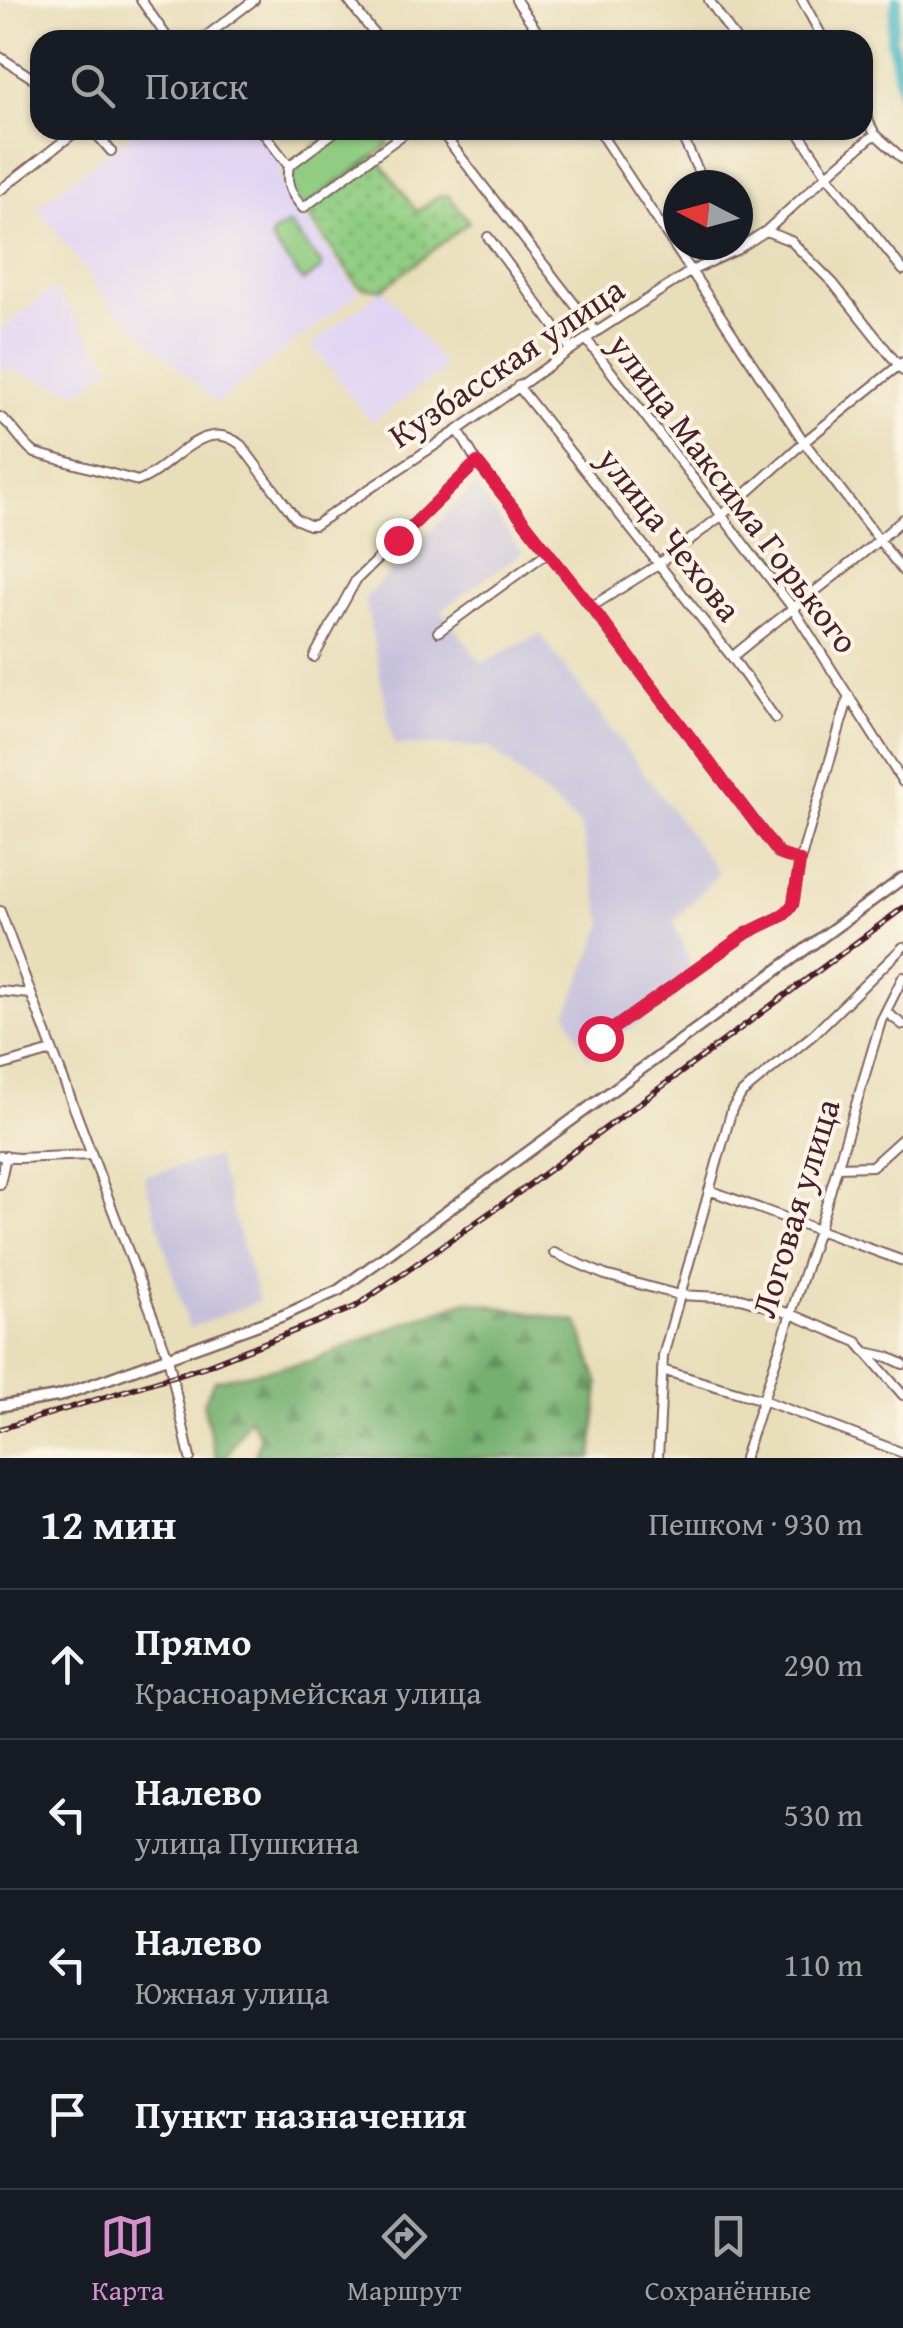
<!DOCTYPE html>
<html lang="ru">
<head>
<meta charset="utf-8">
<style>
	:root { --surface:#171b24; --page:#242831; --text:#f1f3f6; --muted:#9ea1a6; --line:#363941; --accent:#d690ce }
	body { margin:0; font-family:"Gentium Book Plus",serif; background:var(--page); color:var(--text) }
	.compass { position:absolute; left:663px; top:170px; width:90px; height:90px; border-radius:50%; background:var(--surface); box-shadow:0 2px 8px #0004; rotate:276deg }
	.stop { position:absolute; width:30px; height:30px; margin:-22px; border:8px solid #e11d48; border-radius:50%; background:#fff }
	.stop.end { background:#e11d48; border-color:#fff; box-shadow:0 2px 10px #0008 }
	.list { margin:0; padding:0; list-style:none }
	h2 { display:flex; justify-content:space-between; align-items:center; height:130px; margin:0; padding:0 40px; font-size:42px }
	h2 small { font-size:32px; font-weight:400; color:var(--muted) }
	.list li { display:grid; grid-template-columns:65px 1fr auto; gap:30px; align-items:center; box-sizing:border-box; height:150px; padding:0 40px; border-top:2px solid var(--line) }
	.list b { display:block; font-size:38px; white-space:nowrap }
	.list p { margin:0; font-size:32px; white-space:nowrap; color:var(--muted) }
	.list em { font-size:32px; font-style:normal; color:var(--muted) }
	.icon { flex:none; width:55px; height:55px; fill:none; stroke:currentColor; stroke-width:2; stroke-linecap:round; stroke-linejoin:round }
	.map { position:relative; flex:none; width:903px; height:1458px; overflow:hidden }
	.search { position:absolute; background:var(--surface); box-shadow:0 2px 8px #0004; left:30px; right:30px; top:30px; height:110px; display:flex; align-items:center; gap:25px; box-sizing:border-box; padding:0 35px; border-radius:30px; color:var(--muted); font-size:38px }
	.sheet { height:730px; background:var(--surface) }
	nav { display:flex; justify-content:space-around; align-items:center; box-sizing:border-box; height:140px; border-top:2px solid var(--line); background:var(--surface); font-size:28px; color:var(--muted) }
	nav a { display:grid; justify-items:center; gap:5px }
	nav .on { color:var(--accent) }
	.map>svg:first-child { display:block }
</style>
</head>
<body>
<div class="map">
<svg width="903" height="1458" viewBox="0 0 903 1458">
	<defs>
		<pattern id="grass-dots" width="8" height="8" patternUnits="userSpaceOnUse" patternTransform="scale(2.5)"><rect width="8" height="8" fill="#90cd82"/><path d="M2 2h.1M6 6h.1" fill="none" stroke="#78a66b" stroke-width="1.8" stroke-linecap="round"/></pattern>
		<pattern id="forest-firs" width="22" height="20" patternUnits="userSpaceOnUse" patternTransform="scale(2.5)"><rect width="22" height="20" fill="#74b070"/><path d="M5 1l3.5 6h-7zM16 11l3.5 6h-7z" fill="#618f5c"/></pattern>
	</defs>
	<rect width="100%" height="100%" fill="#fcf5e5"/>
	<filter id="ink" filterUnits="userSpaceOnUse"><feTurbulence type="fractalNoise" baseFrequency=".01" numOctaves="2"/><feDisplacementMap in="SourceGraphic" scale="20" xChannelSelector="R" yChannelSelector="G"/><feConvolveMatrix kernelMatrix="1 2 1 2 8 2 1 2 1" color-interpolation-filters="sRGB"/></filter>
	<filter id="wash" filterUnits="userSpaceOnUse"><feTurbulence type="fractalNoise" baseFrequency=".0048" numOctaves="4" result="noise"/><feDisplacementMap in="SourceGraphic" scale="40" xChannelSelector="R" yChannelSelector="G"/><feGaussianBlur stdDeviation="2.25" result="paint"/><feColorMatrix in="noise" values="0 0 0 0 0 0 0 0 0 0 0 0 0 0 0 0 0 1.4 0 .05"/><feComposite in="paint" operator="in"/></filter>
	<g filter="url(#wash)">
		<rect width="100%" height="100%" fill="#e8deba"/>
		<path fill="#e0d4f4" d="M 137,130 L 261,130 L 289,166 L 277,177 L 359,293 L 216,403 L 109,303 L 37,206 Z
			M 53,288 L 112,365 L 81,392 L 0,368 L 0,330 Z
			M 383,289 L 446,368 L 372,422 L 311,345 Z"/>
		<path fill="#c4c0db" d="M 475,485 L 522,552 L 442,610 L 481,663 L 540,634 L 719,873 L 673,922 L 697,981 L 588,1058 L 567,1013 L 604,924 L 580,825 L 489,747 L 394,745 L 365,598 Z
			M 216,1157 L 259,1301 L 189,1328 L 144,1176 Z"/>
		<path fill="url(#grass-dots)" stroke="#6d7656" stroke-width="2.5" d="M 375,155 L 417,212 L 436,197 L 448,195 L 469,222 L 383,289 L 363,288 L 357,284 L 303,208 Z"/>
		<path fill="url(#forest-firs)" stroke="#5f684e" stroke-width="2.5" d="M 467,1301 L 578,1322 L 599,1385 L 592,1458 L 255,1458 L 260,1436 L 249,1418 L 226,1458 L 216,1458 L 203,1404 L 214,1380 L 312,1361 L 396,1326 Z"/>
		<path fill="#90cd82" stroke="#6d7656" stroke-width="2.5" d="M 337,130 L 379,130 L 389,145 L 303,208 L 290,192 L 289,166 Z
			M 289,224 L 322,265 L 321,269 L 303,281 L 271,240 L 273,233 Z"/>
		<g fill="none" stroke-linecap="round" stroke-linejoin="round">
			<path stroke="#4ab8c5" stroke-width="11" d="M 897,0 L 891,37 L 903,101"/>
		</g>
	</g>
	<g filter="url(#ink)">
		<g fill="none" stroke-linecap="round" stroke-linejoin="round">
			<g stroke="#81625d" stroke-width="12">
				<path id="minor" d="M 141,0 L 169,40
					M 348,0 L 379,40
					M 516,0 L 543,40
					M 709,0 L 736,40
					M 802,0 L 824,40
					M 201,40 L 254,0
					M 0,57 L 40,83
					M 863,111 L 875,134 L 903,159
					M 93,130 L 111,151
					M 261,130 L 289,166
					M 440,130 L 596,332
					M 598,130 L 804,442 L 903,571
					M 679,130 L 705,185
					M 797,130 L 827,175 L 903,270
					M 289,166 C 285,185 291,194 303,208 L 409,130
					M 289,166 L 337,130
					M 0,190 L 78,130
					M 766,231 L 791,241 L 833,283 L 903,371
					M 488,237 L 571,349
					M 586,339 L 792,607 L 903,782
					M 518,386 L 732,657 L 775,718
					M 0,417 C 15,427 21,443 35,453 L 138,481 C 171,470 203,413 241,445 L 296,519 L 309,525 L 315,525 L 458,430 L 596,332 L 691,271 L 736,250 L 766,231 L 827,175 L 875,134
					M 458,430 L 477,462 L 591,607 L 779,854 L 800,861
					M 591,607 L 656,566 L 721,516 L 804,442 L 903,362
					M 438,632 L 548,552
					M 314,657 L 356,580 L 477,462
					M 732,657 C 788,610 849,568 903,519
					M 0,911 L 168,1357 L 190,1458
					M 0,991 L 31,994
					M 886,1012 L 903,1025
					M 600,1038 L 747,933 L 784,915 L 793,904 L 800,861 L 849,696
					M 0,1066 L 52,1051
					M 0,1156 L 18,1158 L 92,1155
					M 837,1167 L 872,1166 L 903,1138
					M 0,1184 L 6,1156
					M 709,1190 L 903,1261
					M 554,1253 L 605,1275 L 679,1295 L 741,1298 L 791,1314 L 857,1342 L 903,1395
					M 866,1352 L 888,1357 L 903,1364
					M 662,1370 L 763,1400 L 903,1453
					M 658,1458 L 663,1356 L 732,1109 L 742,1093 L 814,1034 L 903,947
					M 744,1458 L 824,1212 L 881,1021 L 903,977"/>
			</g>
			<g stroke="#81625d" stroke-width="14">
				<path id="tertiary" d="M 0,1406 L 60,1396 L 282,1316 L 339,1290 L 903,878"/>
			</g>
			<use href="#minor" stroke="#fff" stroke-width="8"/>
			<use href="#tertiary" stroke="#fff" stroke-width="9"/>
			<g stroke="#4a1f2b" stroke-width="6">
				<path id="rail" d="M 0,1429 L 203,1367 L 355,1307 L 518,1193 L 903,908"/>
			</g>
			<use href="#rail" stroke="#fcf5e5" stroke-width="2.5" stroke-dasharray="8" stroke-linecap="butt"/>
		</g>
	</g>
	<g fill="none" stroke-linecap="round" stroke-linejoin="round" filter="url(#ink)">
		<path stroke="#e11d48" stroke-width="12" d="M 398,540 L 477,462 L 591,606 L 779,854 L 800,861 L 793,904 L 784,915 L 747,933 L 600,1038"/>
	</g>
	<g text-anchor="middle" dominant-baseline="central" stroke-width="8" stroke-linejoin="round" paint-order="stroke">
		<g font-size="35" fill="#4a1f2b" stroke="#fcf5e5">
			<text transform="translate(506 362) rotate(-34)">Кузбасская улица</text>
			<text transform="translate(734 493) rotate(53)">улица Максима Горького</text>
			<text transform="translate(670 534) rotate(52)">улица Чехова</text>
			<text transform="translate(795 1208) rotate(-73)">Логовая улица</text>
		</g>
	</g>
</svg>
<svg class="compass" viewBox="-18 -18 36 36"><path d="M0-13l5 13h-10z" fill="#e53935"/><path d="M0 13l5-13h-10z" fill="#9ea1a6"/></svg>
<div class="stop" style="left:600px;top:1038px"></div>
<div class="stop end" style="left:398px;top:540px"></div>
<div class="search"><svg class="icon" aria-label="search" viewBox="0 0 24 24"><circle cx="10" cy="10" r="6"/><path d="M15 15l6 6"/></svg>Поиск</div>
</div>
<section class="sheet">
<h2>12 мин<small>Пешком · 930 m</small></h2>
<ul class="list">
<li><svg class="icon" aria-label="ahead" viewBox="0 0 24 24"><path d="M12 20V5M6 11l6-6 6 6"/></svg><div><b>Прямо</b><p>Красноармейская улица</p></div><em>290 m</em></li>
<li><svg class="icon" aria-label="left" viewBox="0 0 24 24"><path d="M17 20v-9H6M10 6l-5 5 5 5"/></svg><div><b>Налево</b><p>улица Пушкина</p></div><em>530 m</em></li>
<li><svg class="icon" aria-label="left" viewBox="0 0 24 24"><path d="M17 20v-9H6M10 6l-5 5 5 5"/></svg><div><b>Налево</b><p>Южная улица</p></div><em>110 m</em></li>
<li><svg class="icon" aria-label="arrive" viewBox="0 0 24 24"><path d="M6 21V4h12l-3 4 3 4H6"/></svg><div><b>Пункт назначения</b></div></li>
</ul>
</section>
<nav>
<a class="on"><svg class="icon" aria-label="map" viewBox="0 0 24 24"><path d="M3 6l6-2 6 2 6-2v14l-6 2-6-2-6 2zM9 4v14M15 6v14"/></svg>Карта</a>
<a><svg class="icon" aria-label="directions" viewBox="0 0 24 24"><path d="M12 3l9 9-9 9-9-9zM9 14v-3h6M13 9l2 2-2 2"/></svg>Маршрут</a>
<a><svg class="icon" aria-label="saved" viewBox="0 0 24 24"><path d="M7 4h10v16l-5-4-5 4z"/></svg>Сохранённые</a>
</nav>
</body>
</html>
